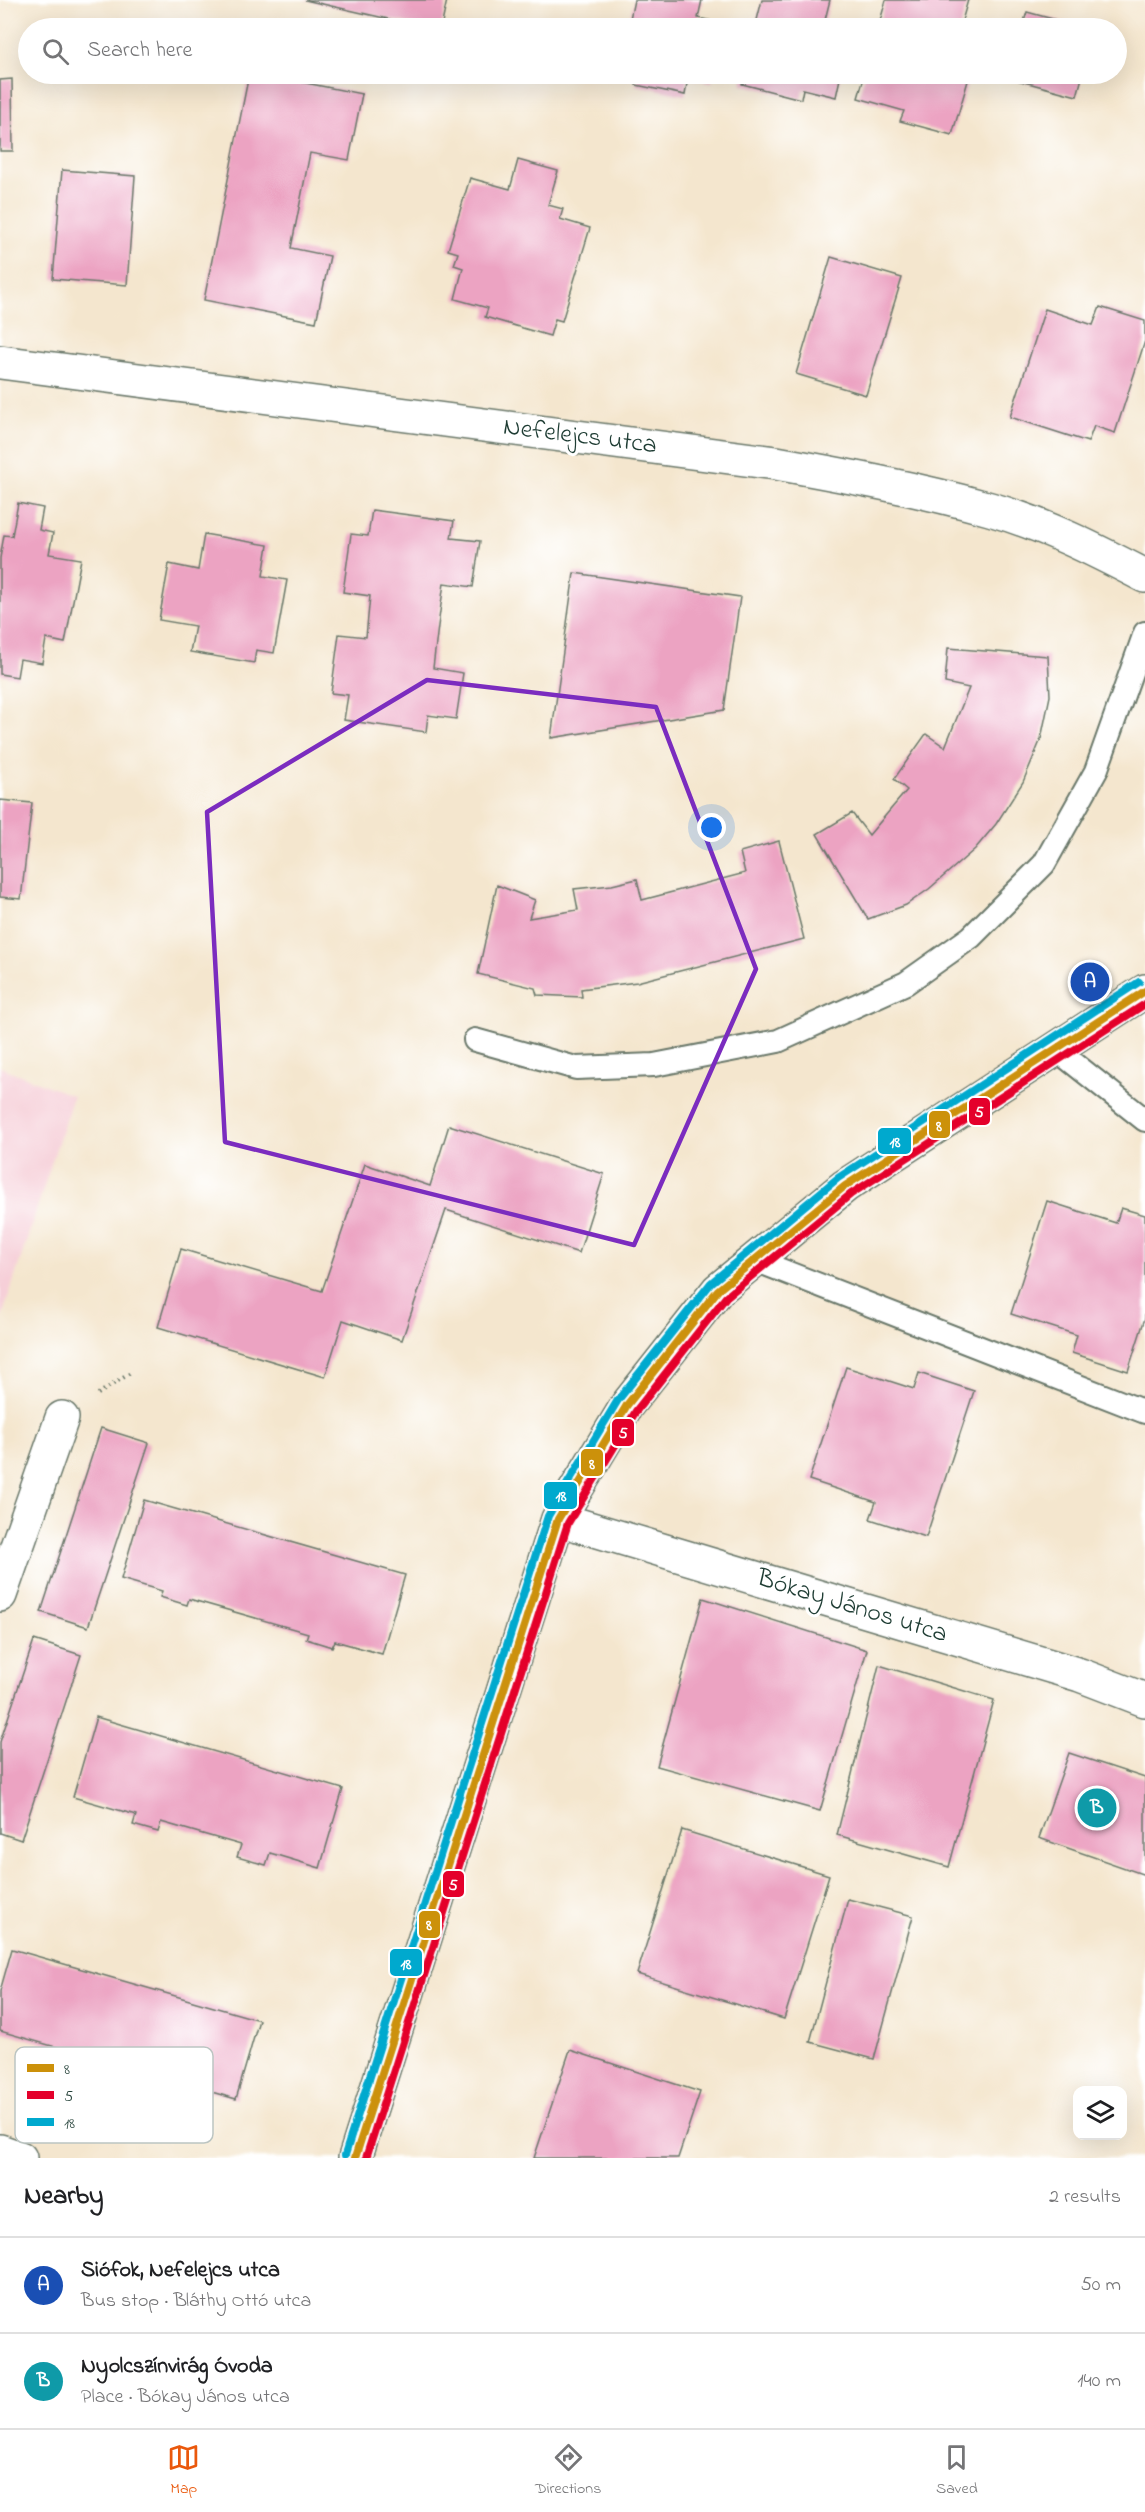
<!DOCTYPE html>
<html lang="en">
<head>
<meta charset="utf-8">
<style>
	:root { --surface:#fff; --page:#f2f2f2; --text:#202124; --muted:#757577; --line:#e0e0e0; --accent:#ea580c }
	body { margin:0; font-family:"Indie Flower",sans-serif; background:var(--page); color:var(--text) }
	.controls { position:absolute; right:18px; bottom:18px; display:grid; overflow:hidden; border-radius:12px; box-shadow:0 6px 24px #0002 }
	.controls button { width:54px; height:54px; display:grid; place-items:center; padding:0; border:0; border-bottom:2px solid var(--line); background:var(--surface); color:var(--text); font:30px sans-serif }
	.you { position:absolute; left:712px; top:828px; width:21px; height:21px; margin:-15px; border:4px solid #fff; border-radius:50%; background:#1a73e8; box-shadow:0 0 0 9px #1a73e833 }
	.badge { display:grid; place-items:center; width:39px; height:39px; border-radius:50%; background:var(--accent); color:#fff; font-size:20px; font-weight:700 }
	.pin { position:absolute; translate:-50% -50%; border:3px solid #fff; box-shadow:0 2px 6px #0006 }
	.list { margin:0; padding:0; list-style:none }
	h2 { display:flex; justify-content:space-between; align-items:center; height:78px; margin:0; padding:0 24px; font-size:26px }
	h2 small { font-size:20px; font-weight:400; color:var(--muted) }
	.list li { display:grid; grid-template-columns:39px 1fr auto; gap:18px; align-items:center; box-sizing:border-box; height:96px; padding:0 24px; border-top:2px solid var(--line) }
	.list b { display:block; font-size:22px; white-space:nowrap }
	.list p { margin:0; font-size:20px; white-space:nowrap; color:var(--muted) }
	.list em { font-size:20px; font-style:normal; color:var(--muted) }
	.icon { flex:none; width:33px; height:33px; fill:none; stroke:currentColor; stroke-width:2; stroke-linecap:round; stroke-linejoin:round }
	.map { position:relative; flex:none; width:1145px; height:2158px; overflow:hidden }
	.search { position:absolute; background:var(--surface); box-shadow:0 6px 24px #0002; left:18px; right:18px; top:18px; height:66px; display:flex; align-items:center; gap:15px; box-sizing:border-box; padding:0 21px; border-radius:33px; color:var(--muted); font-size:22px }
	.sheet { height:270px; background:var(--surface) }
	nav { display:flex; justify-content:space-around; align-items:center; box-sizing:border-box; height:84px; border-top:2px solid var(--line); background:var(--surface); font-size:16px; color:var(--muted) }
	nav a { display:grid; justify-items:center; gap:3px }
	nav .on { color:var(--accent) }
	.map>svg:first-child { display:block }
</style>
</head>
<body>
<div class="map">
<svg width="1145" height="2158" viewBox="0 0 1145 2158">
	<rect width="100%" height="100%" fill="#fff"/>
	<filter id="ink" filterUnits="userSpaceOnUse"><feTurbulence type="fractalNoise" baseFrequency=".0167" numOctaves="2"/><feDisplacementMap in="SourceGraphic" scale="12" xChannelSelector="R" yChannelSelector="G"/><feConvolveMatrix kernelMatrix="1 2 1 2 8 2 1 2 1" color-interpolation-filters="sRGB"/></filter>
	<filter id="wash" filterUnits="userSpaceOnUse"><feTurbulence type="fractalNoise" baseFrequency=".008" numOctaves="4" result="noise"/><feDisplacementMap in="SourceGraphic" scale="24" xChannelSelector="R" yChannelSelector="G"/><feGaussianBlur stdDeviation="1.35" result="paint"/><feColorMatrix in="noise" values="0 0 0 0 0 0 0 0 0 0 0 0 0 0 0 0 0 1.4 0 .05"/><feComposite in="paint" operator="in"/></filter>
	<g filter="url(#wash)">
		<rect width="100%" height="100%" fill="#f4e6ce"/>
		<path fill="#f6cfd8" d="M 0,1067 L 73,1096 L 0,1323 Z"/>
		<g id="blocks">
			<path fill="#eca3c2" d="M 305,0 L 447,0 L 441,28 L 428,28 Z
				M 634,0 L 702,0 L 698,18 L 723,23 L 722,28 L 628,28 Z
				M 762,0 L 830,0 L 823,28 L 755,28 Z
				M 886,0 L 968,0 L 960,28 L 878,28 Z
				M 1027,12 L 1086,28 L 1022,28 Z
				M 249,74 L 260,74 L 362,94 L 349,160 L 310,153 L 291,248 L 330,256 L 316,322 L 204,300 Z
				M 639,74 L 713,74 L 712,82 L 688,78 L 685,95 L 636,85 Z
				M 744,74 L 841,74 L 836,97 L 803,89 L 801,99 L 742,84 Z
				M 865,74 L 970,74 L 952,135 L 900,121 L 904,111 L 858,98 Z
				M 1010,74 L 1083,74 L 1077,96 L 1009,78 Z
				M 12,79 L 13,151 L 0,151 L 0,80 Z
				M 518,160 L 558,171 L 548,205 L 563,209 L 560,219 L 590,228 L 562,321 L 555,319 L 550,336 L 485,317 L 488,308 L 455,299 L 463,268 L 454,265 L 458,253 L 448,250 L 470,178 L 510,189 Z
				M 62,170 L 135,176 L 127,285 L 53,279 Z
				M 831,257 L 902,278 L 866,395 L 796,374 Z
				M 1100,307 L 1145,321 L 1145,341 L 1115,433 L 1094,426 L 1088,442 L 1010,417 L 1045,309 L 1093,325 Z
				M 18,503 L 43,508 L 39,530 L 53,533 L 49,554 L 81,559 L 65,643 L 46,639 L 42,663 L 20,659 L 17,677 L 0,674 L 0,558 L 4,535 L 12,536 Z
				M 372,510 L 454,521 L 451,538 L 480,541 L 473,587 L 444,583 L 438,626 L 433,668 L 463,673 L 456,719 L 428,715 L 426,732 L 344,720 L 348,695 L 331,693 L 339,634 L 366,637 L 370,596 L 343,592 L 351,534 L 368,536 Z
				M 204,534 L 268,545 L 263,576 L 287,580 L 274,653 L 256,650 L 254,663 L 190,652 L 195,626 L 159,620 L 169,564 L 198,570 Z
				M 574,573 L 740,597 L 724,710 L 551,738 Z
				M 948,648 L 1048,656 L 1050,696 L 1041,739 L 1023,782 L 996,824 L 975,849 L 929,889 L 906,905 L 868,919 L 817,834 L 852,813 L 869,835 L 907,790 L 894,779 L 926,734 L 945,747 L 969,688 L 945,683 Z
				M 0,800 L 32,803 L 21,899 L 0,897 Z
				M 779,841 L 804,939 L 637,982 L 581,989 L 582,997 L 537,995 L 535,988 L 478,974 L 497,885 L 535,900 L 529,918 L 578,910 L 574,889 L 612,885 L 637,879 L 642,900 L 745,873 L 740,852 Z
				M 449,1125 L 604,1174 L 579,1253 L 446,1210 L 402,1340 L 343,1320 L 325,1377 L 158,1327 L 181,1249 L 322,1291 L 365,1164 L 430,1186 Z
				M 1047,1201 L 1116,1223 L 1121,1208 L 1145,1215 L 1145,1318 L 1128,1371 L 1072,1353 L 1077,1335 L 1011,1314 Z
				M 846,1367 L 914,1389 L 919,1373 L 974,1391 L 926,1537 L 870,1519 L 876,1502 L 809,1480 Z
				M 101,1428 L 149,1443 L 88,1627 L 41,1612 Z
				M 144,1500 L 405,1575 L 382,1654 L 335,1641 L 332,1647 L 306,1639 L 308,1633 L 189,1599 L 187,1605 L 160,1597 L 162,1591 L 121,1579 Z
				M 703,1598 L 867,1650 L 820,1811 L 657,1766 Z
				M 34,1640 L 81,1655 L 21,1840 L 0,1833 L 0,1742 Z
				M 879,1665 L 994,1700 L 949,1867 L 837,1835 Z
				M 96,1717 L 343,1789 L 320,1868 L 270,1853 L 266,1865 L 237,1857 L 241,1845 L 161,1822 L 158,1832 L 133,1825 L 136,1815 L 73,1797 Z
				M 1069,1753 L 1145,1778 L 1145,1875 L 1039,1838 Z
				M 682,1830 L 829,1875 L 784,2019 L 637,1974 Z
				M 848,1899 L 913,1916 L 874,2059 L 810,2042 Z
				M 12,1949 L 259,2020 L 236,2099 L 0,2031 L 0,1991 Z
				M 570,2050 L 700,2092 L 678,2158 L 534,2158 Z"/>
		</g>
	</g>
	<g filter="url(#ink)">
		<use href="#blocks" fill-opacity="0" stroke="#6a786a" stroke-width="1.5"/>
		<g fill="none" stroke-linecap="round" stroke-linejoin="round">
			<g stroke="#6a786a" stroke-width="26">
				<path id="lane" d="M 475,1040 L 576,1068 L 654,1065 L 778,1041 L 906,983 L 971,937 L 1044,864 L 1096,771 L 1145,633
					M 1057,1050 L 1145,1120
					M 755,1260 L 1145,1412"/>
			</g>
			<g stroke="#6a786a" stroke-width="36">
				<path id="street" d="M 0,362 L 776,463 C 848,476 919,489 990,509 C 1044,524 1095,550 1145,576
					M 558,1519 L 1080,1675 L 1145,1700
					M 0,1595 L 62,1418
					M 0,2151 L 20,2158
					M 355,2158 L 558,1519 L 627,1405 L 718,1290 L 845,1186 L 1145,991"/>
			</g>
			<path stroke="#6a786a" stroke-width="4" stroke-dasharray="1.5 4.5" stroke-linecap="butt" d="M 98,1394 L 132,1372"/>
			<use href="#lane" stroke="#fff" stroke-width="22"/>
			<use href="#street" stroke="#fff" stroke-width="33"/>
			<g stroke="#fff" stroke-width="12">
				<path id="bus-1" d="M 355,2158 L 558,1519 L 627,1405 L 718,1290 L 845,1186 L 1145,991"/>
			</g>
			<g stroke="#fff" stroke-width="12">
				<path id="bus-2" d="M 366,2158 L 568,1523 L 636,1411 L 726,1297 L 851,1194 L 1145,1004"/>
			</g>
			<g stroke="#fff" stroke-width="12">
				<path id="bus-3" d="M 345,2155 L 548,1516 L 618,1400 L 711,1283 L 838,1178 L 1139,982"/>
			</g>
			<use href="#bus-1" stroke="#cc910a" stroke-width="8"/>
			<use href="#bus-2" stroke="#e4002b" stroke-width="8"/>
			<use href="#bus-3" stroke="#00a9ce" stroke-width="8"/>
		</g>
	</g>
	<path fill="none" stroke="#7b2cbf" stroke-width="4.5" stroke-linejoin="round" d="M 427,680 L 656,707 L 756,969 L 634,1245 L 225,1142 L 207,812 Z"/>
	<g text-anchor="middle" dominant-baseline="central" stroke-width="6" stroke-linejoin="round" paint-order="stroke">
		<g font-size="26" fill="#1f3d34" stroke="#fff">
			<text transform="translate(580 437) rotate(7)">Nefelejcs utca</text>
			<text transform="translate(852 1607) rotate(17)">Bókay János utca</text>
		</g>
	</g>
	<rect x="15" y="2047" width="198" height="96" rx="9" fill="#fff" stroke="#bcc5c2" stroke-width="1.5"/>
	<rect x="27" y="2064" width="27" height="8" fill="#cc910a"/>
	<rect x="27" y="2091" width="27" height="8" fill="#e4002b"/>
	<rect x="27" y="2118" width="27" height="8" fill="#00a9ce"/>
	<g font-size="16" fill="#1f3d34">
		<text x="64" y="2074">8</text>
		<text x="64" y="2101">5</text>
		<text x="64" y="2128">18</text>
	</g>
	<g stroke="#fff" stroke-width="2">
		<rect x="968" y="1097" width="23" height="29" rx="6" fill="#e4002b"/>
		<rect x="928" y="1110" width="23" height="29" rx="6" fill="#cc910a"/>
		<rect x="877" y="1127" width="35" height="28" rx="6" fill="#00a9ce"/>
		<rect x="611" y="1418" width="24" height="29" rx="6" fill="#e4002b"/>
		<rect x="580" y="1448" width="24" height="29" rx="6" fill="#cc910a"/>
		<rect x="543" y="1481" width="35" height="29" rx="6" fill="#00a9ce"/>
		<rect x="442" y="1870" width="23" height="28" rx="6" fill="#e4002b"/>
		<rect x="418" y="1910" width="23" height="29" rx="6" fill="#cc910a"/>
		<rect x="389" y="1948" width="34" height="29" rx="6" fill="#00a9ce"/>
	</g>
	<g font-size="16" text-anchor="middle" font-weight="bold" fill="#fff">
		<text x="979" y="1117">5</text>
		<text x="939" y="1131">8</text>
		<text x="895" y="1147">18</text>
		<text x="623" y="1438">5</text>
		<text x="592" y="1469">8</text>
		<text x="561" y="1501">18</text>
		<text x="453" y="1890">5</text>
		<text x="429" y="1930">8</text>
		<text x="406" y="1969">18</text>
	</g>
</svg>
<div class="controls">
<button><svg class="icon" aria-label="layers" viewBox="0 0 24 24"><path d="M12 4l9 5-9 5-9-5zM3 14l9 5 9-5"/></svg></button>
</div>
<div class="you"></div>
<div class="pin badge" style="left:1090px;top:982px;background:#1a4fb4">A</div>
<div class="pin badge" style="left:1097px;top:1808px;background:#0f9aa8">B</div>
<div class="search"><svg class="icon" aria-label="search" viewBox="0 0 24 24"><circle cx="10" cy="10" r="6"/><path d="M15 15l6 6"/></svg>Search here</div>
</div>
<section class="sheet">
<h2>Nearby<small>2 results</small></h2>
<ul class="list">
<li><span class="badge" style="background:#1a4fb4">A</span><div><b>Siófok, Nefelejcs utca</b><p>Bus stop · Bláthy Ottó utca</p></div><em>50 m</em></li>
<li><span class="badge" style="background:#0f9aa8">B</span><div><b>Nyolcszínvirág Óvoda</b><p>Place · Bókay János utca</p></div><em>140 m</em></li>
</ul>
</section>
<nav>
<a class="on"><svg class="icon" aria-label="map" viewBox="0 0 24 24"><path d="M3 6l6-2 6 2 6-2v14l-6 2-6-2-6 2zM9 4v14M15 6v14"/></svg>Map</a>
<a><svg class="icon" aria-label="directions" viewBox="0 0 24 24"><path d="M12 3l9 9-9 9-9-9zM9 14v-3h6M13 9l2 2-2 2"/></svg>Directions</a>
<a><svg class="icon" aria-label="saved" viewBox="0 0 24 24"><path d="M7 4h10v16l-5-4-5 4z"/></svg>Saved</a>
</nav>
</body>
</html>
